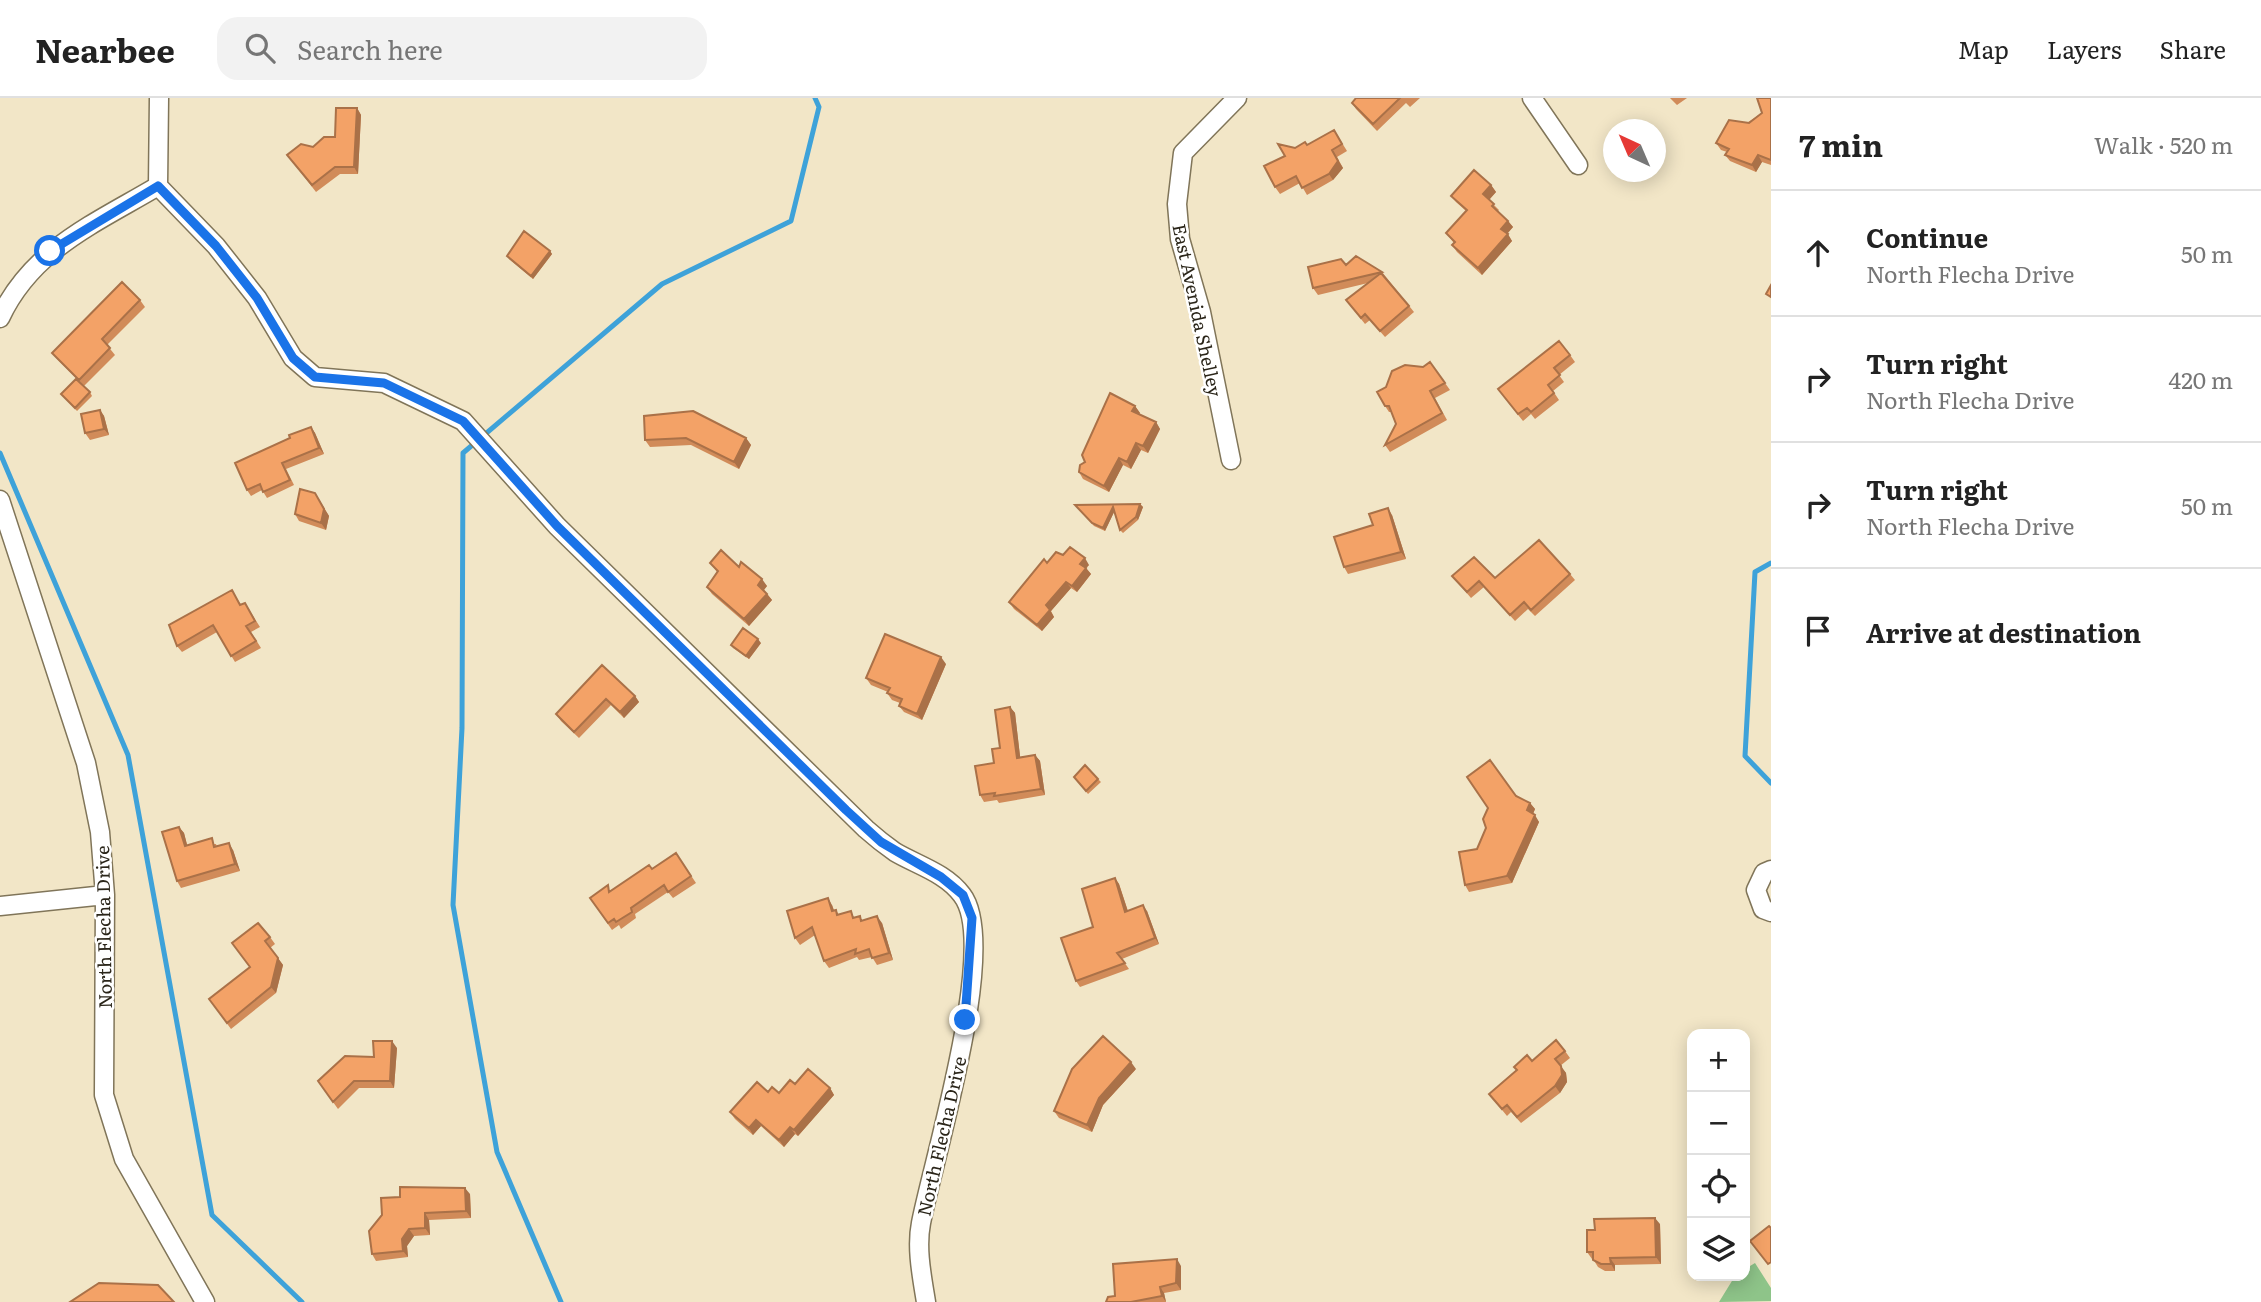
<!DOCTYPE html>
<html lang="en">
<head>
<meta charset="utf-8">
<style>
	:root { --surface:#fff; --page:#f2f2f2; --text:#222; --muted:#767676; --line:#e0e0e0 }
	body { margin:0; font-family:Literata,serif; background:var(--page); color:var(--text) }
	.controls { position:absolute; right:21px; bottom:21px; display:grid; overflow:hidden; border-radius:14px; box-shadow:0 4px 18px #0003 }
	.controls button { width:63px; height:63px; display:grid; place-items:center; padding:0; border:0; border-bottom:2px solid var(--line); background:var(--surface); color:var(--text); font:35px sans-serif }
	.compass { position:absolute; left:1603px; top:21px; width:63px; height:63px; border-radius:50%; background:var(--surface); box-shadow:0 4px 18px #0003; rotate:316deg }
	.stop { position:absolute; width:21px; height:21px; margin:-16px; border:5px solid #1a73e8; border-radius:50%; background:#fff }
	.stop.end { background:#1a73e8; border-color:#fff; box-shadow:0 2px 7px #0008 }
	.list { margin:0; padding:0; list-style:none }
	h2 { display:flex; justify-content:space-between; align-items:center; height:91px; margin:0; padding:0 28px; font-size:30px }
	h2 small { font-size:23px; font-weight:400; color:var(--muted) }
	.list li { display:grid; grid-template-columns:46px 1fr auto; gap:21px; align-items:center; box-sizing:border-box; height:126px; padding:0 28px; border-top:2px solid var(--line) }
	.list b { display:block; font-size:26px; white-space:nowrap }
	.list p { margin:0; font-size:23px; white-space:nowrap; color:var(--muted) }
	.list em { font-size:23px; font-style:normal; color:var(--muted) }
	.icon { flex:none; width:38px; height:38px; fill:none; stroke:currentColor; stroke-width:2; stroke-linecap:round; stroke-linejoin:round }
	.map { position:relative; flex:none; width:1771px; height:1204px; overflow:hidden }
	header { display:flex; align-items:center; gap:42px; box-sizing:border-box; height:98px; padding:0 35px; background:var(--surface); border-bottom:2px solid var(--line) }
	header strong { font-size:33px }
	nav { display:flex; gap:38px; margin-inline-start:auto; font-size:24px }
	.search { width:490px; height:63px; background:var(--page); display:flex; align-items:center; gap:18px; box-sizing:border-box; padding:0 24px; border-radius:21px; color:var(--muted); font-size:26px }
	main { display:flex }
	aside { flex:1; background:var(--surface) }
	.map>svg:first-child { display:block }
</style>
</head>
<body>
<header>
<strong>Nearbee</strong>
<div class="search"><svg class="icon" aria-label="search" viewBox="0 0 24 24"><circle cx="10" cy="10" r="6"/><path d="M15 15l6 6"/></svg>Search here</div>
<nav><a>Map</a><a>Layers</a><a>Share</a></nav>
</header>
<main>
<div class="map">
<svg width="1771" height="1204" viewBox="0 0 1771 1204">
	<rect width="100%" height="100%" fill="#f2e6c7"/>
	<path fill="#8ec489" d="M 1755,1165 L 1771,1190 L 1771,1203 L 1719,1204 L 1735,1178 L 1745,1178 L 1745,1171 Z"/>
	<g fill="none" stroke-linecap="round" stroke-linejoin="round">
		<path stroke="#3ea2d9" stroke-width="5" d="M 0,355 L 128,657 L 212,1117 L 302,1204
			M 1771,465 L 1755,474 L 1745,658 L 1771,685
			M 561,1204 L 497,1054 L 453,807 L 462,630 L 463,355 L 662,186 L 791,123 L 819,9 L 815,0"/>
		<g stroke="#807559" stroke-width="21">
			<path id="street" d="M 1532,0 L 1578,67
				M 158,88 L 159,0
				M 0,220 C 32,151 96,125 158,88 L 216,148 L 257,200 L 293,260 L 315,279 L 384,285 L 463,323 L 557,428 L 866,731 C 875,739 885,747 895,754 C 917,767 946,775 962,797 C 1000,846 933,1062 921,1125 C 916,1150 922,1179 926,1204
				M 1231,362 L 1201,214 L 1180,141 L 1177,106 L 1183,55 L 1237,0
				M 0,402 L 86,665 L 100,734 L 105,797 L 104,997 L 124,1061 L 205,1204
				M 1771,772 L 1764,775 L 1756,792 L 1763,811 L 1771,814
				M 0,808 L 105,797"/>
		</g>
		<use href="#street" stroke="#fff" stroke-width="18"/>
	</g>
	<path fill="#d18b59" d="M 1356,0 L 1420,0 L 1410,9 L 1406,5 L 1377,33 L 1356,11 L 1352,5 Z
		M 1670,0 L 1687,0 L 1677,7 Z
		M 1771,0 L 1771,67 L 1762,64 L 1756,74 L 1730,63 L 1725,57 L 1727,54 L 1721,52 L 1716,45 L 1762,15 Z
		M 357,10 L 361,17 L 358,76 L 340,76 L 316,94 L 292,63 L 313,49 L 335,39 Z
		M 1334,32 L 1347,53 L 1337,59 L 1343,70 L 1333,82 L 1307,97 L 1300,85 L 1280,96 L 1275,89 L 1285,58 L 1295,50 L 1307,47 Z
		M 1491,87 L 1496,94 L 1489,102 L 1499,112 L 1498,113 L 1508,123 L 1513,129 L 1507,136 L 1512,143 L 1482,177 L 1457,154 L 1452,147 L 1454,145 L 1446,135 L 1466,113 L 1456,104 L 1451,98 Z
		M 550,153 L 552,156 L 533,181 L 509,161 L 507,158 Z
		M 1346,167 L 1382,174 L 1414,214 L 1385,239 L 1370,222 L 1365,226 L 1346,202 L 1368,185 L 1318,197 L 1313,190 Z
		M 140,202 L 145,209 L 107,247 L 115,257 L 84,288 L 57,261 L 52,255 Z
		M 1570,257 L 1575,264 L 1559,277 L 1564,284 L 1553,293 L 1559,302 L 1535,321 L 1531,316 L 1523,323 L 1503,298 Z
		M 1430,264 L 1450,292 L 1435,300 L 1447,322 L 1390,354 L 1385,347 L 1396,326 L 1392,314 L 1389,314 L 1385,308 L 1423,269 Z
		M 90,294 L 92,298 L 77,313 L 61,296 Z
		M 1135,308 L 1140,315 L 1139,316 L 1156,324 L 1160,331 L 1148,355 L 1141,352 L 1131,371 L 1123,367 L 1109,394 L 1083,381 L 1079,374 L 1085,364 Z
		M 100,312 L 104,318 L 109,337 L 90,342 L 85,335 Z
		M 644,318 L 746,340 L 751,347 L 739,371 L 691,347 L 650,349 L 645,342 Z
		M 311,329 L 315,335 L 324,356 L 286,371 L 294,387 L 267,400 L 262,392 L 251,398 L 247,392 L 290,340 Z
		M 315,395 L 329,418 L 326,432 L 299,423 L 295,416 Z
		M 1140,406 L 1143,409 L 1138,422 L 1123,435 L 1120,432 L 1114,414 L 1105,433 L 1094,428 L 1078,410 Z
		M 1392,417 L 1406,461 L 1348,476 L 1344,469 L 1373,427 Z
		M 710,465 L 739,469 L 767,488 L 764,492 L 772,502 L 749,528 L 712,496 L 707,489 L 717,474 Z
		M 1047,465 L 1089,467 L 1086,470 L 1091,476 L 1077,494 L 1071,490 L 1051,513 L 1054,519 L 1042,533 L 1014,511 L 1009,504 Z
		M 1570,476 L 1575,482 L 1535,518 L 1528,511 L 1515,523 L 1484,489 L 1471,500 L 1452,478 L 1495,480 Z
		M 232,492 L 241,507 L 245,505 L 260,529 L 251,534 L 261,550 L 235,564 L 217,534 L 182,554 L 177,548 Z
		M 761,545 L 749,561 L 733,550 L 731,547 Z
		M 946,566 L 922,622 L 904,614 L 899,608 L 900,605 L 892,602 L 887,595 L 888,594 L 871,587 L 866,580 Z
		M 602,567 L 635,598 L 639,604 L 624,620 L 611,607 L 579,640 L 561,623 L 556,616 Z
		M 1010,609 L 1015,615 L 1020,659 L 1035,657 L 1040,663 L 1045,697 L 999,705 L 997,702 L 984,704 L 980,697 L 1000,650 Z
		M 1074,679 L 1098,681 L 1101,684 L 1088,696 Z
		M 1516,698 L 1530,705 L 1535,711 L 1533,716 L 1539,724 L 1512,785 L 1469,794 L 1465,787 Z
		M 179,729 L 184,735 L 187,747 L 216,746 L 217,749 L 233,752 L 240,773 L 181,790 L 177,783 Z
		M 676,755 L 696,785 L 673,800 L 668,794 L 635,816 L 636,820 L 621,831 L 619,827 L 612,832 L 590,800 L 611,793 L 652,771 Z
		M 1115,780 L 1119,786 L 1128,813 L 1147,813 L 1159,846 L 1122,861 L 1129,871 L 1080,889 L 1076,883 L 1093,829 Z
		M 832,807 L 834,812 L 836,812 L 839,817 L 855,819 L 863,823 L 882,825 L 893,862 L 877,867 L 872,859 L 859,862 L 857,859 L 829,870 L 824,863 L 815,837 L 800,847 L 795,840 Z
		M 270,839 L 275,846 L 270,850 L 283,867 L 276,895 L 231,931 L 209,901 L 250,869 L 232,845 Z
		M 397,950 L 394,990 L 359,990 L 338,1011 L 318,983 Z
		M 1565,953 L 1570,960 L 1560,968 L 1566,975 L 1567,984 L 1560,995 L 1521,1025 L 1511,1014 L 1507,1018 L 1489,996 L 1516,972 L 1532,963 Z
		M 1136,971 L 1103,1007 L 1092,1034 L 1059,1020 L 1054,1013 Z
		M 795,986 L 830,990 L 834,997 L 798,1038 L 795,1036 L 784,1049 L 761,1028 L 753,1037 L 735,1021 L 730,1014 L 768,994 L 779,995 Z
		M 470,1096 L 471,1120 L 429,1122 L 430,1137 L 414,1138 L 407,1148 L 408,1159 L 376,1163 L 372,1156 L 382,1117 Z
		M 1660,1126 L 1661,1166 L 1615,1167 L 1615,1173 L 1605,1173 L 1598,1169 L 1593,1161 L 1592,1161 L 1587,1154 Z
		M 1181,1168 L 1181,1192 L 1164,1195 L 1166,1204 L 1106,1204 L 1115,1198 Z"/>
	<path fill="#aa7148" d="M 357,10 L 361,17 L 358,76 L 354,69 Z
		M 1332,52 L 1343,70 L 1333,82 L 1329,76 Z
		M 1758,57 L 1762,64 L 1756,74 L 1752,67 Z
		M 1491,87 L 1496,94 L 1488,103 L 1483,96 Z
		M 1508,123 L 1513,129 L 1506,137 L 1501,131 Z
		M 1508,136 L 1512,143 L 1482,177 L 1478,170 Z
		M 550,153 L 552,156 L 533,181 L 531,178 Z
		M 1135,308 L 1140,315 L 1137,319 L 1132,313 Z
		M 100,312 L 104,318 L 109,337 L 104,331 Z
		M 1156,324 L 1160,331 L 1148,355 L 1143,348 Z
		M 311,329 L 315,335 L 324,356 L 319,350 Z
		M 746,340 L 751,347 L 739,371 L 734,364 Z
		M 1136,345 L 1141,352 L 1131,371 L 1127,364 Z
		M 1119,360 L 1123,367 L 1109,394 L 1104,388 Z
		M 315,395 L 329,418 L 326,432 L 321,425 Z
		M 1140,406 L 1143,409 L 1138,422 L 1136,419 Z
		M 1113,409 L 1115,412 L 1105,433 L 1103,430 Z
		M 1388,410 L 1392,417 L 1406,461 L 1401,454 Z
		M 1085,460 L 1089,467 L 1086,470 L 1091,476 L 1077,494 L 1072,488 L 1080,466 Z
		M 762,481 L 767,488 L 763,493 L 758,487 Z
		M 1066,484 L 1071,490 L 1051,513 L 1046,507 Z
		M 767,496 L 772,502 L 749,528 L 744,521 Z
		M 1050,512 L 1054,519 L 1042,533 L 1037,527 Z
		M 758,541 L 761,545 L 749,561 L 746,558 Z
		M 941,559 L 946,566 L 922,622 L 917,616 Z
		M 635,598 L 639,604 L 624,620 L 620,614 Z
		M 1010,609 L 1015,615 L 1021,666 L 1017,660 Z
		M 1035,657 L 1040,663 L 1045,697 L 1041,691 Z
		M 1530,705 L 1535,711 L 1532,718 L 1527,712 Z
		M 1535,717 L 1539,724 L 1512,785 L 1507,778 Z
		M 179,729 L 184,735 L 189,754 L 185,748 Z
		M 229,745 L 233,752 L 240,773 L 235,766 Z
		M 1115,780 L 1119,786 L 1130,820 L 1125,814 Z
		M 828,800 L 832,807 L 836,820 L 832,813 Z
		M 1143,807 L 1147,813 L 1159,846 L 1155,840 Z
		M 877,818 L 882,825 L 893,862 L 889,855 Z
		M 278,860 L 283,867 L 276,895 L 271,889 Z
		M 392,943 L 397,950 L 394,990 L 390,983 Z
		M 1131,964 L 1136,971 L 1103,1007 L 1092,1034 L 1087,1027 L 1099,1000 Z
		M 1561,968 L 1566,975 L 1567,984 L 1560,995 L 1555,988 Z
		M 830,990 L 834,997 L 798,1038 L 794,1032 Z
		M 756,1022 L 761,1028 L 753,1037 L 749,1030 Z
		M 790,1029 L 795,1036 L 784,1049 L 779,1042 Z
		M 465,1090 L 470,1096 L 471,1120 L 466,1113 Z
		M 425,1115 L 429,1122 L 430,1137 L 425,1130 Z
		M 1655,1120 L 1660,1126 L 1661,1166 L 1656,1159 Z
		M 409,1131 L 414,1138 L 407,1148 L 408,1159 L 403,1153 L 402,1141 Z
		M 1610,1160 L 1615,1167 L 1615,1173 L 1611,1166 Z
		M 1177,1161 L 1181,1168 L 1181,1192 L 1176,1185 Z
		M 1160,1189 L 1164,1195 L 1166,1204 L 1162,1198 Z"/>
	<path fill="#f3a267" stroke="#aa7148" stroke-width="2" d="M 1356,0 L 1400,0 L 1373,26 L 1352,5 Z
		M 1757,0 L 1771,0 L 1771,62 L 1758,57 L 1752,67 L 1725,57 L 1729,51 L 1716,45 L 1729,22 L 1749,25 L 1762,15 Z
		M 336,10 L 357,10 L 354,69 L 335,69 L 312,87 L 287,57 L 301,46 L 313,49 L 324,39 L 335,39 Z
		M 1334,32 L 1342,46 L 1332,52 L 1338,63 L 1329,76 L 1302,90 L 1296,78 L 1275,89 L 1264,68 L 1285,58 L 1278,46 L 1295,50 L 1305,44 L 1307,47 Z
		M 1474,72 L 1491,87 L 1483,96 L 1494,106 L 1492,108 L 1508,123 L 1501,131 L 1508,136 L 1478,170 L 1452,147 L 1455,144 L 1446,135 L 1467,112 L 1451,98 Z
		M 524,133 L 550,153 L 531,178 L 507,158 Z
		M 1356,158 L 1382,174 L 1313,190 L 1308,169 L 1341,161 L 1346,167 Z
		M 1381,175 L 1409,208 L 1380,233 L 1365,216 L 1361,220 L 1346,202 Z
		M 122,184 L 140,202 L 102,241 L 110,250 L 79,282 L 52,255 Z
		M 1771,187 L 1771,199 L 1766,196 Z
		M 1559,243 L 1570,257 L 1554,270 L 1560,277 L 1548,287 L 1554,295 L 1531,314 L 1527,310 L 1518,316 L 1498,291 Z
		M 1430,264 L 1445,285 L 1430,293 L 1442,315 L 1385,347 L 1396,326 L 1389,308 L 1385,308 L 1377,294 L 1386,289 L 1392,273 L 1405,267 L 1423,269 Z
		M 76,281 L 90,294 L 75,310 L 61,296 Z
		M 1110,295 L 1135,308 L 1132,313 L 1156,324 L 1143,348 L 1136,345 L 1127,364 L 1119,360 L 1104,388 L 1079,374 L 1080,367 L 1085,364 L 1082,357 Z
		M 100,312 L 104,331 L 85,335 L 81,316 Z
		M 693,313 L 746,340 L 734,364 L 686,340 L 645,342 L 644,318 Z
		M 311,329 L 319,350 L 282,365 L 290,382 L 263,394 L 260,386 L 247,392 L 235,365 L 290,340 L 289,337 Z
		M 300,391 L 315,395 L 324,411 L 321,425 L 295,416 Z
		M 1140,406 L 1136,419 L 1120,432 L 1113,409 L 1103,430 L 1092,425 L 1075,407 Z
		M 1388,410 L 1401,454 L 1344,469 L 1334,439 L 1373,427 L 1369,416 Z
		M 1539,442 L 1570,476 L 1531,512 L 1524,504 L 1510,517 L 1479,483 L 1467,494 L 1452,478 L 1474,459 L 1495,480 Z
		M 1070,449 L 1085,460 L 1080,466 L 1086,470 L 1072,488 L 1066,484 L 1046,507 L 1050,512 L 1037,527 L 1009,504 L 1044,461 L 1047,465 L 1056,454 L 1063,457 Z
		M 721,452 L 739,469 L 741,464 L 762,481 L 758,487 L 767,496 L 744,521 L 707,489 L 718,473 L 710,465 Z
		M 232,492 L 240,507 L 245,505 L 255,523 L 246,528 L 256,543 L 231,558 L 213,527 L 177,548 L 169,527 Z
		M 743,530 L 758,541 L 746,558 L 731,547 Z
		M 885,536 L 941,559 L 917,616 L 899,608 L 902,601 L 887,595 L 890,590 L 866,580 Z
		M 602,567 L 635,598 L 620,614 L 606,601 L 574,634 L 556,616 Z
		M 1010,609 L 1017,660 L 1035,657 L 1041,691 L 994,698 L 995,695 L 980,697 L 975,668 L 994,665 L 992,651 L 1000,650 L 995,612 Z
		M 1490,662 L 1516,698 L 1530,705 L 1527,712 L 1535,717 L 1507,778 L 1465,787 L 1459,754 L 1477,751 L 1486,730 L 1483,721 L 1488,710 L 1467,679 Z
		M 1085,667 L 1098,681 L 1086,693 L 1074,679 Z
		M 179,729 L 185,748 L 212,740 L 214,749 L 229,745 L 235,766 L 177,783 L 162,734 Z
		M 676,755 L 691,778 L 668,794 L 664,787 L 631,810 L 632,814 L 616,824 L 614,821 L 608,825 L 590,800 L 608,787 L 609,794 L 649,767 L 652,771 Z
		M 1115,780 L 1125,814 L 1143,807 L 1155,840 L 1117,855 L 1125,865 L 1076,883 L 1061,840 L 1093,829 L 1082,791 Z
		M 828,800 L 832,813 L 836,812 L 837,817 L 851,813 L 853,820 L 860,818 L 861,823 L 877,818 L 889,855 L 872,860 L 869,851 L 855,856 L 856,851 L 824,863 L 812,829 L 795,840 L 787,813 Z
		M 258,825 L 270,839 L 265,843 L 278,860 L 271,889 L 227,925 L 209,901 L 250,869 L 232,845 Z
		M 1103,938 L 1131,964 L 1099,1000 L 1087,1027 L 1054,1013 L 1072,971 Z
		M 1556,942 L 1565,953 L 1555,961 L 1561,968 L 1562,977 L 1555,988 L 1517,1019 L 1507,1007 L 1502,1011 L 1489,996 L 1517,972 L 1514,969 L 1527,957 L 1532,963 Z
		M 373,943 L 392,943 L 390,983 L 354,983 L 333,1004 L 318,983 L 345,958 L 374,959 Z
		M 808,971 L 830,990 L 794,1032 L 790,1029 L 779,1042 L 756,1022 L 749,1030 L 730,1014 L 757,984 L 768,994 L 772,989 L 779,995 L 790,982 L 795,986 Z
		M 400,1089 L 465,1090 L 466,1113 L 425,1115 L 425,1130 L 409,1131 L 402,1141 L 403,1153 L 372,1156 L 369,1133 L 382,1117 L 381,1100 L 400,1099 Z
		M 1655,1120 L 1656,1159 L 1610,1160 L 1611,1166 L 1601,1166 L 1593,1162 L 1593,1154 L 1587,1154 L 1587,1132 L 1595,1132 L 1594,1121 Z
		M 1769,1128 L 1771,1130 L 1771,1164 L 1768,1166 L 1750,1143 Z
		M 1177,1161 L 1176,1185 L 1160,1189 L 1162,1198 L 1131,1204 L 1106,1204 L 1108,1199 L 1115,1198 L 1113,1166 Z
		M 99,1185 L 158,1187 L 174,1204 L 70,1204 Z"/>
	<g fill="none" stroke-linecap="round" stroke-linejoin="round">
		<path stroke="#1a73e8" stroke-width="9" d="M 50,153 L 158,88 L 216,148 L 257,200 L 293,260 L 315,279 L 384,285 L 463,323 L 557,428 L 846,712 L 881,744 L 941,779 L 963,797 L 972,820 L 965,922"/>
	</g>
	<g text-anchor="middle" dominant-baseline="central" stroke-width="5" stroke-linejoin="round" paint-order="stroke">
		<g font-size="18" fill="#2a2519" stroke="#fff">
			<text transform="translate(1198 212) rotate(78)">East Avenida Shelley</text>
			<text transform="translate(103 829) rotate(-91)">North Flecha Drive</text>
			<text transform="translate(941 1038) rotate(-77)">North Flecha Drive</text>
		</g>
	</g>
</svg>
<div class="controls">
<button>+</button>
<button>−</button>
<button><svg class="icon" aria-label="locate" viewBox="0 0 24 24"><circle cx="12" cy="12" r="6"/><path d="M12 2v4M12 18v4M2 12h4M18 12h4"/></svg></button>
<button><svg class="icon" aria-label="layers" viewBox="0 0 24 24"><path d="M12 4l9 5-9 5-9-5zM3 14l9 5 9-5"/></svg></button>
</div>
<svg class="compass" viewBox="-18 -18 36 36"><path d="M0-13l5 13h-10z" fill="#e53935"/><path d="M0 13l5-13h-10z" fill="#767676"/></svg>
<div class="stop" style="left:50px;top:153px"></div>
<div class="stop end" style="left:965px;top:922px"></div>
</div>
<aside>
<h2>7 min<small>Walk · 520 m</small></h2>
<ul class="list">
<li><svg class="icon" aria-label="ahead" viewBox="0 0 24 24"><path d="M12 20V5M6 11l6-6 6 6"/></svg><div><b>Continue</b><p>North Flecha Drive</p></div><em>50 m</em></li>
<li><svg class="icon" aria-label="right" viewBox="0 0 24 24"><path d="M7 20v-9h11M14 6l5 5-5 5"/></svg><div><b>Turn right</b><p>North Flecha Drive</p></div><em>420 m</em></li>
<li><svg class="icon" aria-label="right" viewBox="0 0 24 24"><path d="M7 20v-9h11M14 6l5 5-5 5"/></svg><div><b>Turn right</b><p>North Flecha Drive</p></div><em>50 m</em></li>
<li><svg class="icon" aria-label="arrive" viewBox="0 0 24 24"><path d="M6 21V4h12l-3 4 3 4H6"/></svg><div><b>Arrive at destination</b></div></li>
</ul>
</aside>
</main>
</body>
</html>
